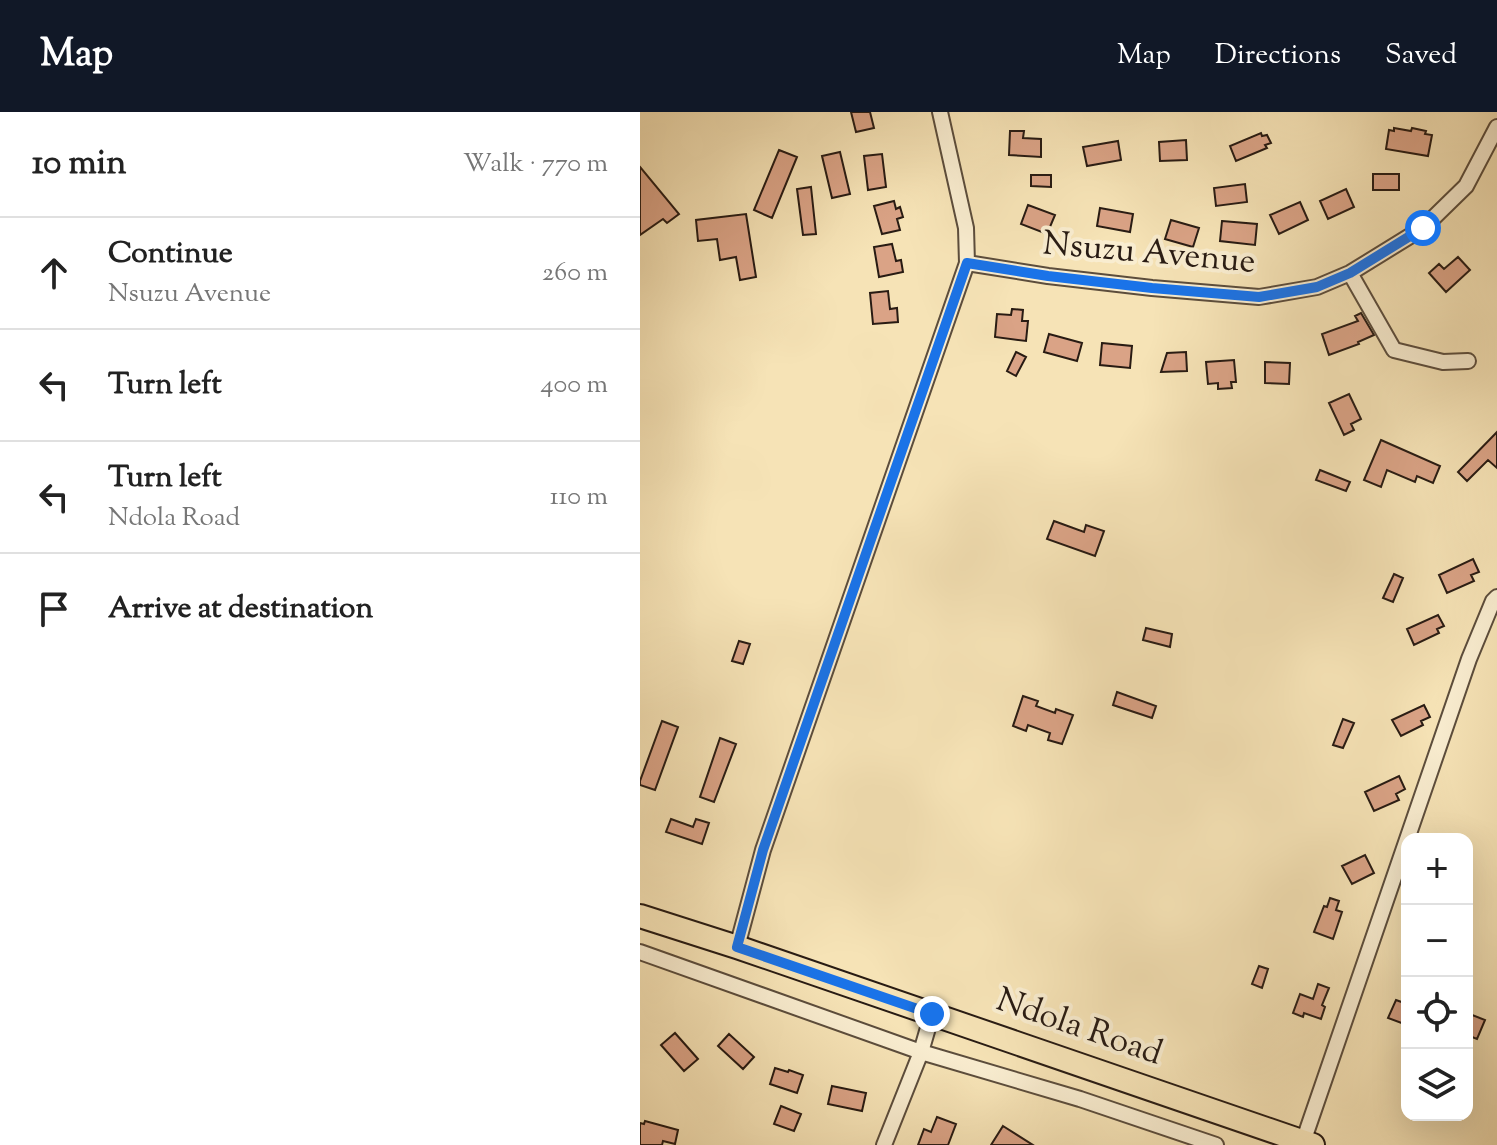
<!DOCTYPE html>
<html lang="en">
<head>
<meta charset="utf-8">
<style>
	:root { --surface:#fff; --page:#f2f2f2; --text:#222; --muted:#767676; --line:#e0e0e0; --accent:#111827 }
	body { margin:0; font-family:"Sorts Mill Goudy",serif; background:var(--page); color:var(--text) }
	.controls { position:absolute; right:24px; bottom:24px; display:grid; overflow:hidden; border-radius:16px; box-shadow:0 8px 32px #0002 }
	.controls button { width:72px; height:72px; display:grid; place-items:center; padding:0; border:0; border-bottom:2px solid var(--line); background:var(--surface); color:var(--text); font:40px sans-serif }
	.stop { position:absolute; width:24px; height:24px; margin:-18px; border:6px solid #1a73e8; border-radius:50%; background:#fff }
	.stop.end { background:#1a73e8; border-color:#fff; box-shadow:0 2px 8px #0008 }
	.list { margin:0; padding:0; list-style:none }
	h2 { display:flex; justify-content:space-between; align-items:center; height:104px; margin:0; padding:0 32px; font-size:34px }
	h2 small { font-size:26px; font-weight:400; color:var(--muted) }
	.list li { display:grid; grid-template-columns:52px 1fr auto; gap:24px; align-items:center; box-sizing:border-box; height:112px; padding:0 32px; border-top:2px solid var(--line) }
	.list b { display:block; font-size:30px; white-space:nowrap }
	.list p { margin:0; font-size:26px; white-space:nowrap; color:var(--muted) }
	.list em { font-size:26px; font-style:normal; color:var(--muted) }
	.icon { flex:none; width:44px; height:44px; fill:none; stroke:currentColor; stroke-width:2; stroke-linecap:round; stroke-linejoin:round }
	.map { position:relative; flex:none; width:857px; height:1033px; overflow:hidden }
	header { display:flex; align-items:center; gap:48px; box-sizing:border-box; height:112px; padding:0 40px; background:var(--accent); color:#fff }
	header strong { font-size:38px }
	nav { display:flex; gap:44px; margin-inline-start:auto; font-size:28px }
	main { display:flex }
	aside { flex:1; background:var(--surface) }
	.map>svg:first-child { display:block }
</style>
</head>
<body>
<header>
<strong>Map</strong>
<nav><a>Map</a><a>Directions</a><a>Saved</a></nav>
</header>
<main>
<aside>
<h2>10 min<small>Walk · 770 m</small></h2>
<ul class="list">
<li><svg class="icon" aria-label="ahead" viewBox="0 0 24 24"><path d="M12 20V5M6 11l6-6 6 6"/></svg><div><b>Continue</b><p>Nsuzu Avenue</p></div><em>260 m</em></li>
<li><svg class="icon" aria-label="left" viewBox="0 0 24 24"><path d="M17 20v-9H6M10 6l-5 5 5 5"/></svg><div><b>Turn left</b></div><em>400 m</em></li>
<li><svg class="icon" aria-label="left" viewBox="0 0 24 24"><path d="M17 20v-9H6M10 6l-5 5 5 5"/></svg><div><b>Turn left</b><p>Ndola Road</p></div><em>110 m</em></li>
<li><svg class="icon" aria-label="arrive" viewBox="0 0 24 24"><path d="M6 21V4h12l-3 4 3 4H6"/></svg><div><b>Arrive at destination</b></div></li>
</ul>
</aside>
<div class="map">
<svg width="857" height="1033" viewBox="0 0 857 1033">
	<rect width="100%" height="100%" fill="#f6e3b6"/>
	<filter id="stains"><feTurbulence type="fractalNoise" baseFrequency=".0025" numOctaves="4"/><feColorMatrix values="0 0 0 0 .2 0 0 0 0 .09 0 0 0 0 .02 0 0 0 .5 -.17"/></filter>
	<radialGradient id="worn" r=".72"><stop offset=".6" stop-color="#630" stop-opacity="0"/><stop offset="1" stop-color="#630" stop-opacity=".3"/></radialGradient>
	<path fill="#daa386" stroke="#281b13" stroke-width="2" d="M 211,0 L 230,0 L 234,16 L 216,20 Z
		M 754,16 L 771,19 L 772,16 L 786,19 L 785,22 L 792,23 L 788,44 L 746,37 L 749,18 L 754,19 Z
		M 370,19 L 384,19 L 383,26 L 401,27 L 401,45 L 369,43 Z
		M 621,21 L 622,24 L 627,23 L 631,31 L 625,33 L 627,36 L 596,49 L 590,34 Z
		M 546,28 L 547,48 L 520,49 L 519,30 Z
		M 478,29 L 481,48 L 447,54 L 443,35 Z
		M 139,38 L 157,45 L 132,106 L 114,98 Z
		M 200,40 L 210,82 L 192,86 L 182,44 Z
		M 242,42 L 246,75 L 228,78 L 224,44 Z
		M 0,55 L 39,102 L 27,111 L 23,107 L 0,123 Z
		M 733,62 L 759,62 L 759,78 L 733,78 Z
		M 391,63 L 411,63 L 411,75 L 391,74 Z
		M 605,72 L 607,90 L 576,94 L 574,76 Z
		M 171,75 L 176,122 L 163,123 L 157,77 Z
		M 706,77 L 714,95 L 688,107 L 680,89 Z
		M 254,89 L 256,97 L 260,95 L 263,105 L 257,107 L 260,118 L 242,122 L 234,94 Z
		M 660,90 L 668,108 L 639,122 L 630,103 Z
		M 388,93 L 415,103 L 407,122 L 381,112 Z
		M 460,96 L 493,102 L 490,120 L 457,114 Z
		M 106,102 L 116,165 L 100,168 L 96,145 L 80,148 L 77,127 L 58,129 L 56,108 Z
		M 531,108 L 559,116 L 553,135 L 525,127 Z
		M 582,109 L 617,112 L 615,133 L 580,129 Z
		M 252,132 L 256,149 L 261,148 L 263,160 L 239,165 L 234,135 Z
		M 818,145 L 830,158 L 806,180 L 789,161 L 799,152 L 804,157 Z
		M 248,179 L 250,197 L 257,196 L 258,210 L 233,212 L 230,181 Z
		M 372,197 L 383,198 L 382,209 L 388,209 L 386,229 L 355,225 L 357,202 L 371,203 Z
		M 721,201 L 734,223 L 718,230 L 719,232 L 689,243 L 682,222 L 718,209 L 715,204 Z
		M 409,222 L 442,231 L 437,249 L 404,240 Z
		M 462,231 L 492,234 L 490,256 L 460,253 Z
		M 376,240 L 386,245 L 376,264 L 367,259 Z
		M 546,240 L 547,259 L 521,260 L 527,241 Z
		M 594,248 L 596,270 L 591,270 L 592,276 L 578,277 L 578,271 L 568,272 L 566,250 Z
		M 625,250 L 650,251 L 649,272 L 625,271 Z
		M 709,282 L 721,307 L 711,312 L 714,318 L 704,323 L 689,291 Z
		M 857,320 L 857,356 L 848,348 L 827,369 L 818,360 Z
		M 741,328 L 800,354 L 793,371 L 777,364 L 775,370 L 747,358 L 741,375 L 724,368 Z
		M 680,358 L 710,370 L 706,379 L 676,368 Z
		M 414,409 L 444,420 L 446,413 L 464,419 L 455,444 L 407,427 Z
		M 833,447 L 839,460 L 831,463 L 834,469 L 807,481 L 799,463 Z
		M 754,462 L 763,466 L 753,490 L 743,486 Z
		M 798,503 L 804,514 L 797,517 L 799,521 L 774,533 L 767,517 Z
		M 506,516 L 532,522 L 530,535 L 503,528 Z
		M 99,529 L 110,532 L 103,552 L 92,549 Z
		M 477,580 L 516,594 L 512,606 L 473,593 Z
		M 383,584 L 398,589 L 396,594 L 415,601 L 416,597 L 433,603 L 422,632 L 408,628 L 410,621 L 388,613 L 386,619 L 373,614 Z
		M 784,593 L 790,605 L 781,609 L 783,613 L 761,624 L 752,608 Z
		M 703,607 L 714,611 L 703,636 L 693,633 Z
		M 22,609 L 38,615 L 15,678 L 0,673 L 0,669 Z
		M 80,626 L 96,632 L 74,690 L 60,685 Z
		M 759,664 L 765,677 L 756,682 L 759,688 L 734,699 L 725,680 Z
		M 31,707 L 53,715 L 56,707 L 69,711 L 62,732 L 26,720 Z
		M 725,743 L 734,761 L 712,772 L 702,754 Z
		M 690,786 L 699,789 L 696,798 L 702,800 L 693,827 L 674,820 L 684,794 L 687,795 Z
		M 619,854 L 628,857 L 622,876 L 612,872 Z
		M 678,872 L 689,876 L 682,893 L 685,895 L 681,907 L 664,901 L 663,905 L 653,901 L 660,882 L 673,887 Z
		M 756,888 L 767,892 L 767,913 L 748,906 Z
		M 827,901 L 845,908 L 837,927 L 827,923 Z
		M 35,921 L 58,947 L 44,959 L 21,933 Z
		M 89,922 L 114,945 L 103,957 L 78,934 Z
		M 135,956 L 148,960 L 149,958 L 163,963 L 157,981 L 130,972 Z
		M 192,974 L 226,981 L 222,999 L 188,992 Z
		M 141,994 L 161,1002 L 154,1019 L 134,1012 Z
		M 297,1005 L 316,1012 L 308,1033 L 278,1033 L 284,1017 L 291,1020 Z
		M 5,1009 L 38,1018 L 35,1032 L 23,1029 L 22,1033 L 0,1033 L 0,1011 L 4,1012 Z
		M 363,1014 L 393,1033 L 351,1033 Z"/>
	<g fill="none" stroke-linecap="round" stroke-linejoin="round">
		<g stroke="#5c4d3c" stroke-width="18">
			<path id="minor" d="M 327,151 L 408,164 L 512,176 L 619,185 L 677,175 L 710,161 L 783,116 L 826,74 L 857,15
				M 710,161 L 754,238 L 803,250 L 828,249
				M 97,835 L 123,738 L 327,151 L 326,116 L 300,0
				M 0,840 L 281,940 L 440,987 L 576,1033
				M 663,1030 L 829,547 L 853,489 L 857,485
				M 244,1033 L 281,940 L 292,902"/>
		</g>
		<g stroke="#281b13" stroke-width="26">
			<path id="primary" d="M 0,804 L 97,835 L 673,1033"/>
		</g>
		<use href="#minor" stroke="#f9edd0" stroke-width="14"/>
		<use href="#primary" stroke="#f6e3b6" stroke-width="22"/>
	</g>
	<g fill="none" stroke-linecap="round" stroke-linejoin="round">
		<path stroke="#1a73e8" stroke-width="10" d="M 292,902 L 97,835 L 123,738 L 327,151 L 408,164 L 512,176 L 619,185 L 677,175 L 710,161 L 783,116"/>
	</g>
	<g text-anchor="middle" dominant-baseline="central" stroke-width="8" stroke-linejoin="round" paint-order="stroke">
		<g font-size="34" fill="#281b13" stroke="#f9edd0">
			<text transform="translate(509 142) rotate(5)">Nsuzu Avenue</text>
			<text transform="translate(439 916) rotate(19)">Ndola Road</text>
		</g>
	</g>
	<rect width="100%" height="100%" filter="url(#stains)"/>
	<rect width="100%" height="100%" fill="url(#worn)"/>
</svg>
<div class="controls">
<button>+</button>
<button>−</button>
<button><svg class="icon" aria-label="locate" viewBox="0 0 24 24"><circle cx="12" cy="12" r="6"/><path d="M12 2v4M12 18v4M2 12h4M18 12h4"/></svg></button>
<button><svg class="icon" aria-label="layers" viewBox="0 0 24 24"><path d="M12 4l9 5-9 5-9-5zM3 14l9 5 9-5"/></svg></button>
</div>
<div class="stop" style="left:783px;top:116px"></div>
<div class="stop end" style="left:292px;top:902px"></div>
</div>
</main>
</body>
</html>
